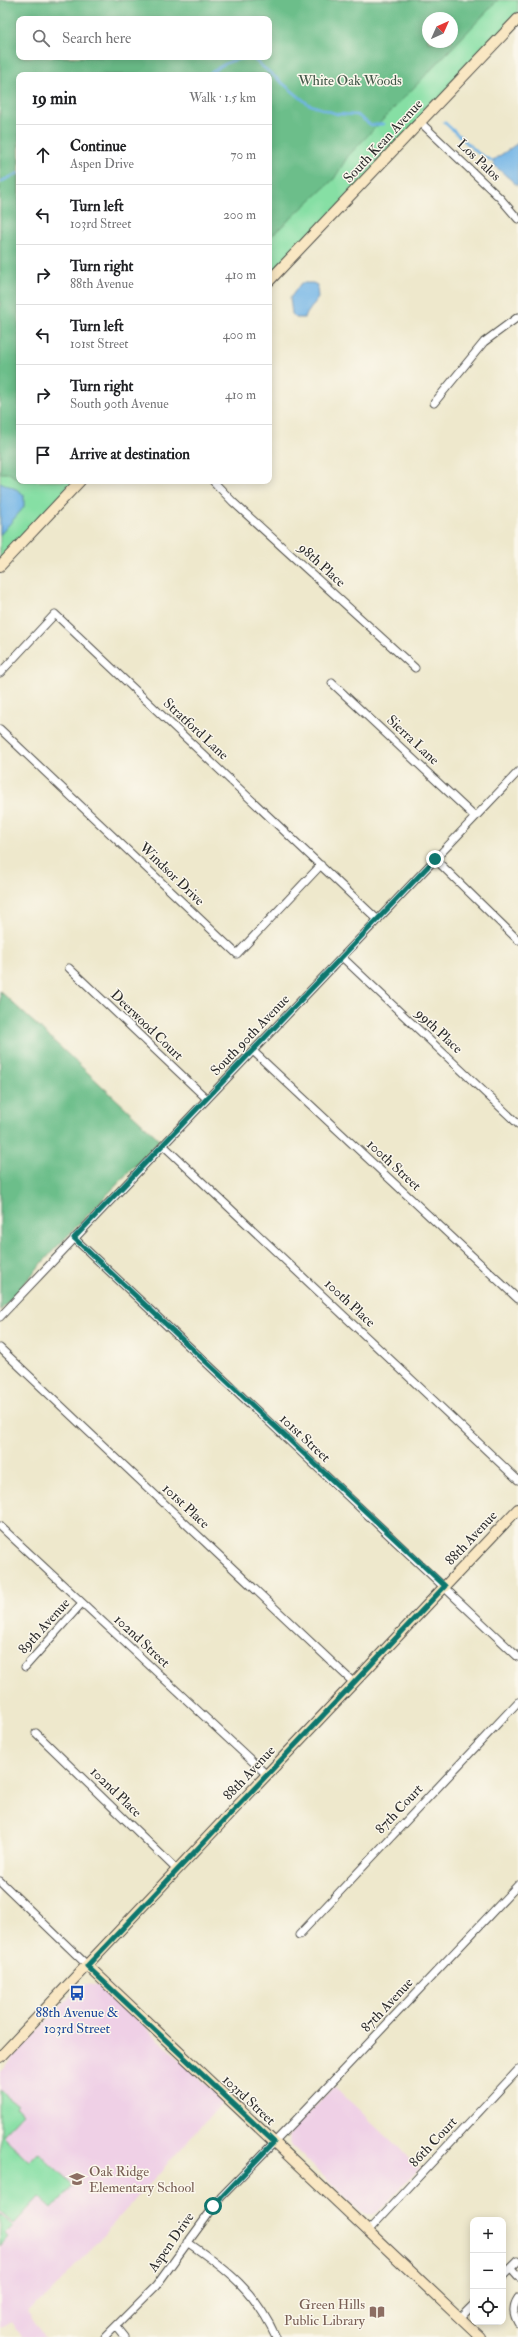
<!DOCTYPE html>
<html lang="en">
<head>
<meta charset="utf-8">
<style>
	:root { --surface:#fff; --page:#f6f6f6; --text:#202124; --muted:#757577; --line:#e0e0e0 }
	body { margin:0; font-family:"IM FELL Double Pica",serif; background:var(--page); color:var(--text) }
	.controls { position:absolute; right:12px; bottom:12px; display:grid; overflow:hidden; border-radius:8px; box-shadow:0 2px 10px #0003 }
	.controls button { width:36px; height:36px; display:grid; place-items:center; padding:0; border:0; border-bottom:1px solid var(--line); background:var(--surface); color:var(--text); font:20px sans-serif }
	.compass { position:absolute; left:422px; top:12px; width:36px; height:36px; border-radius:50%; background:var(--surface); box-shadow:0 2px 10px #0003; rotate:45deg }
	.stop { position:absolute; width:12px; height:12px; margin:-9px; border:3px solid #0f766e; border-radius:50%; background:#fff }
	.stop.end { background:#0f766e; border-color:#fff; box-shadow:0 1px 4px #0008 }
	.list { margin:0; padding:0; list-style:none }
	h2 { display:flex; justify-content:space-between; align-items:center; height:52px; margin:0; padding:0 16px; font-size:17px }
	h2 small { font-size:13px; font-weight:400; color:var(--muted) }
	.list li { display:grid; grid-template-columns:26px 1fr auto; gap:12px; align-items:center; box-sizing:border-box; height:60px; padding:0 16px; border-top:1px solid var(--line) }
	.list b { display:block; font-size:15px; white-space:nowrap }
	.list p { margin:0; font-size:13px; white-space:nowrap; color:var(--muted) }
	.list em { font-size:13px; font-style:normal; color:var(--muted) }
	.icon { flex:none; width:22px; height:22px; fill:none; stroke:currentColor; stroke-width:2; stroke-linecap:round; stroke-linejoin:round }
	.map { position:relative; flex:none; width:518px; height:2337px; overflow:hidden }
	.search { position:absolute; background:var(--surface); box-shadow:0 2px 10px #0003; left:16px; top:16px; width:256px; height:44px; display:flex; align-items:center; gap:10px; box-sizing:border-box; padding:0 14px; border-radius:8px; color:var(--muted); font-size:15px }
	.panel { position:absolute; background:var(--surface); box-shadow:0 2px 10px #0003; left:16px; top:72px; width:256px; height:412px; border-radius:8px }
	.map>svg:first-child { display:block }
</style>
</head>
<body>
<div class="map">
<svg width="518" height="2337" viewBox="0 0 518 2337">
	<rect width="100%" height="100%" fill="#fbf7ec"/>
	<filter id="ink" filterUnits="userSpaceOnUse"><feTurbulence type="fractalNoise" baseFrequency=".025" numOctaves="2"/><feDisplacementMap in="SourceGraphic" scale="8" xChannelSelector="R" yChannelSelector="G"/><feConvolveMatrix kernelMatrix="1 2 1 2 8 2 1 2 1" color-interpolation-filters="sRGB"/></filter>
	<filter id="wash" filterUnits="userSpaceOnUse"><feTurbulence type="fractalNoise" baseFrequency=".012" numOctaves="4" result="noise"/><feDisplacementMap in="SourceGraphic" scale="16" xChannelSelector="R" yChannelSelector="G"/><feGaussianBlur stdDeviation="0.9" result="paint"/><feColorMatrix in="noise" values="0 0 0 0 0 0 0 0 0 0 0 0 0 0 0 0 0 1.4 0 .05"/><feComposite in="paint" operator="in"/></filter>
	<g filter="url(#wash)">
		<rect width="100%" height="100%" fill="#eee8cc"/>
		<path fill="#efd0e6" d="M 86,1984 L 99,1986 L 121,2004 L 224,2101 L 50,2294 L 27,2311 L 44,2337 L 22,2337 L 12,2321 L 0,2328 L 0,2071 L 75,1991 Z
			M 334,2086 L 420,2168 L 379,2211 L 373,2215 L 367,2215 L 361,2212 L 291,2145 L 289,2137 L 292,2130 Z"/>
		<path fill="#86dfa4" stroke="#588568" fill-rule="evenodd" d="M 0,0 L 518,0 L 518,19 L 269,281 L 269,75 L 19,75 L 19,481 L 79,481 L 0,563 ZM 428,18 L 452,18 L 452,42 L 428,42 ZM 19,19 L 269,19 L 269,57 L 19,57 Z
			M 0,2091 L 18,2105 L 16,2107 L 22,2114 L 2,2135 L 29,2161 L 37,2152 L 73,2186 L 52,2209 L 39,2197 L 14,2224 L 0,2211 Z
			M 0,2214 L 13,2226 L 5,2234 L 8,2237 L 0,2246 Z"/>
		<path fill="#6cbe8a" stroke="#4c745a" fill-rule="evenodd" d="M 0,0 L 498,0 L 348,156 L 334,179 L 269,238 L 269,75 L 19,75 L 19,480 L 9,473 L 0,473 ZM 428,18 L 452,18 L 452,42 L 428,42 ZM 19,19 L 269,19 L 269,57 L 19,57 Z
			M 0,991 L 160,1140 L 51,1253 L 0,1311 Z"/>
		<path fill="#71b4e6" stroke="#4e7088" d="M 518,143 L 518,186 L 495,166 L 492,161 Z
			M 301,283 L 313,283 L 317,285 L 318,298 L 304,318 L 296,318 L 292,314 L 290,298 Z
			M 0,482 L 18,490 L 24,495 L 24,507 L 0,535 Z"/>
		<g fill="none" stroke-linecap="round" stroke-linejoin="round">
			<path stroke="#71b4e6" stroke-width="2.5" d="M 208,75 C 222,64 233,58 252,58 L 308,104 L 337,114 L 357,115 L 371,125 L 384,124
				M 444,122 L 478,153 L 492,161
				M 0,182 L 19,173"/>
		</g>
	</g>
	<g filter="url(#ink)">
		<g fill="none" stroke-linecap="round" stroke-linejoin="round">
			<g stroke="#484743" stroke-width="9">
				<path id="street" d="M 420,122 L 500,198 L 518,219
					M 434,403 L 484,342 L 518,317
					M 213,481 L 233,502 L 415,668
					M 0,673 L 55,614 L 378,920
					M 332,683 L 475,817
					M 0,729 L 237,954 L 321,865
					M 435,859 L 518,940
					M 342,957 L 518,1124
					M 69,968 L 207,1099
					M 253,1051 L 518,1299
					M 163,1145 L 518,1480
					M 74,1238 L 518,1657
					M 0,1317 L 518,772
					M 0,1348 L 354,1683
					M 0,1526 L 267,1775
					M 25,1667 L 82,1603
					M 36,1733 L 177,1870
					M 0,1881 L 87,1965
					M 299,1935 L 518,1702
					M 368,2231 L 518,2070
					M 187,2242 C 228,2270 255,2291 276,2337
					M 511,2269 L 518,2277
					M 503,2276 L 518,2261
					M 518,2298 C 512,2307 513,2314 518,2323
					M 460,2318 L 473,2305
					M 117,2327 L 125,2337
					M 105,2337 L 156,2286 L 221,2197 L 295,2121 L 518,1885"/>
			</g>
			<g stroke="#484743" stroke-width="12">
				<path id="secondary" d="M 269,281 L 518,19
					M 0,566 L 80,481
					M 87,1965 L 480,2337
					M 0,2057 L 518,1509"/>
			</g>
			<use href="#street" stroke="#fff" stroke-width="7"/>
			<use href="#secondary" stroke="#f9e7c3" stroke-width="10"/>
		</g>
	</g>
	<g fill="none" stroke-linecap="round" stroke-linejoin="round" filter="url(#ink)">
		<path stroke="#0f766e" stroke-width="5" d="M 213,2206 L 274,2142 L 87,1966 L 445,1586 L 74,1238 L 435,859"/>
	</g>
	<defs>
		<g id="bus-bare" transform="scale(1.2)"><path d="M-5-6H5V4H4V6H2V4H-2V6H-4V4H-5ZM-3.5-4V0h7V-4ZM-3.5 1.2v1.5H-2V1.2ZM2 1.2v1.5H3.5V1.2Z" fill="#1a4fb4" stroke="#fbf7ec" stroke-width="2.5" paint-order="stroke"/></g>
		<g id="school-bare" transform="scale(1.2)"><path d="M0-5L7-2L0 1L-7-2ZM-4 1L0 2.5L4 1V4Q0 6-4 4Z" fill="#8d6e63" stroke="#fbf7ec" stroke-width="2.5" paint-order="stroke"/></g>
		<g id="library-bare" transform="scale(1.2)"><path d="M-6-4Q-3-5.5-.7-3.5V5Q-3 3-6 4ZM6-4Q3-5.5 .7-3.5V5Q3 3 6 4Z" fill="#8d6e63" stroke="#fbf7ec" stroke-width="2.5" paint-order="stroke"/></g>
	</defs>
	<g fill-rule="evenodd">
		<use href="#bus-bare" x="77" y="1993"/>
		<use href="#school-bare" x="77" y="2179"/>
		<use href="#library-bare" x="377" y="2312"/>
	</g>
	<g text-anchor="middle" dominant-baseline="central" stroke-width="3" stroke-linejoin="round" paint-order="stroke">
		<g font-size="14" fill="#425849" stroke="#fbf7ec">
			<text x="350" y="80">White Oak Woods</text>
		</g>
		<g font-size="14" fill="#2b2b2b" stroke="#fbf7ec">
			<text transform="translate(383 141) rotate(-47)">South Kean Avenue</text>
			<text transform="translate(479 160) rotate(43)">Los Palos</text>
			<text transform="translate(322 565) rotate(42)">98th Place</text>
			<text transform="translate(196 729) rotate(43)">Stratford Lane</text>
			<text transform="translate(413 740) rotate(43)">Sierra Lane</text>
			<text transform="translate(172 874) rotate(44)">Windsor Drive</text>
			<text transform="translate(147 1025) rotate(44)">Deerwood Court</text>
			<text transform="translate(439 1031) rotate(43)">99th Place</text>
			<text transform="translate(250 1035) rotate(-46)">South 90th Avenue</text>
			<text transform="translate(394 1165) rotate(43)">100th Street</text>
			<text transform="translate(350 1303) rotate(43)">100th Place</text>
			<text transform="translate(305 1438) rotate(43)">101st Street</text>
			<text transform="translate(186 1506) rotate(43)">101st Place</text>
			<text transform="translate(471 1538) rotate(-47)">88th Avenue</text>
			<text transform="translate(44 1626) rotate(-48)">89th Avenue</text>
			<text transform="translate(142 1641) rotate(43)">102nd Street</text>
			<text transform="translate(249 1773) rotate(-47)">88th Avenue</text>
			<text transform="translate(116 1792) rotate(44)">102nd Place</text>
			<text transform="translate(399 1809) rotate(-47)">87th Court</text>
			<text transform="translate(387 2005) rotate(-47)">87th Avenue</text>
			<text transform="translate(249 2100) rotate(43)">103rd Street</text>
			<text transform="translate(433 2142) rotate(-47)">86th Court</text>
			<text transform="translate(171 2242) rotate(-55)">Aspen Drive</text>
		</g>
		<g font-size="14" fill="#164399" stroke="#fbf7ec">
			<text x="77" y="2012">88th Avenue &amp;<tspan x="77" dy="16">103rd Street</tspan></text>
		</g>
		<g font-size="14" fill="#785e54" stroke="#fbf7ec" text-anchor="start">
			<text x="89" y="2171">Oak Ridge<tspan x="89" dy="16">Elementary School</tspan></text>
			<text x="365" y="2304" text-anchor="end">Green Hills<tspan x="365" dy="16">Public Library</tspan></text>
		</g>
	</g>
</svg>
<div class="controls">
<button>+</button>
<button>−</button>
<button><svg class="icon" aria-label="locate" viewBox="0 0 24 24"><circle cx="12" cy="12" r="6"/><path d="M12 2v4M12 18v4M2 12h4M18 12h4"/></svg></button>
</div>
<svg class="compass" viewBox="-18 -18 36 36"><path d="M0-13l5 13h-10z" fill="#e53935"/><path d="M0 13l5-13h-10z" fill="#757577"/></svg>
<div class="stop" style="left:213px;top:2206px"></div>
<div class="stop end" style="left:435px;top:859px"></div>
<div class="search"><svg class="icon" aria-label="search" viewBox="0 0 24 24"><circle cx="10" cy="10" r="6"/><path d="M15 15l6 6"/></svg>Search here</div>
<section class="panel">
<h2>19 min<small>Walk · 1.5 km</small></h2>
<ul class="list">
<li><svg class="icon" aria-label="ahead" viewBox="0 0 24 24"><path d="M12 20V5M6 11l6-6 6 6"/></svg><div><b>Continue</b><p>Aspen Drive</p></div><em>70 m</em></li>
<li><svg class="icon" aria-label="left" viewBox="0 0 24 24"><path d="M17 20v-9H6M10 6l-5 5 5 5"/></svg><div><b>Turn left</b><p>103rd Street</p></div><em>200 m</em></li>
<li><svg class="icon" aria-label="right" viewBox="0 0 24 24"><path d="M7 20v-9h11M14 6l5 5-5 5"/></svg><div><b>Turn right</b><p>88th Avenue</p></div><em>410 m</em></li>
<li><svg class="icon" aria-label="left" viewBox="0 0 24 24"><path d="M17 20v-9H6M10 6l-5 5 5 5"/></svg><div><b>Turn left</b><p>101st Street</p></div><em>400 m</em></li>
<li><svg class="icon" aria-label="right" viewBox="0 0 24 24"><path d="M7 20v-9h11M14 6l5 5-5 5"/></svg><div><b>Turn right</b><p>South 90th Avenue</p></div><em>410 m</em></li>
<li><svg class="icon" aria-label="arrive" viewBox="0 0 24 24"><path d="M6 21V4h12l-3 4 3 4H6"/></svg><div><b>Arrive at destination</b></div></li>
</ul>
</section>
</div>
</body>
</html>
